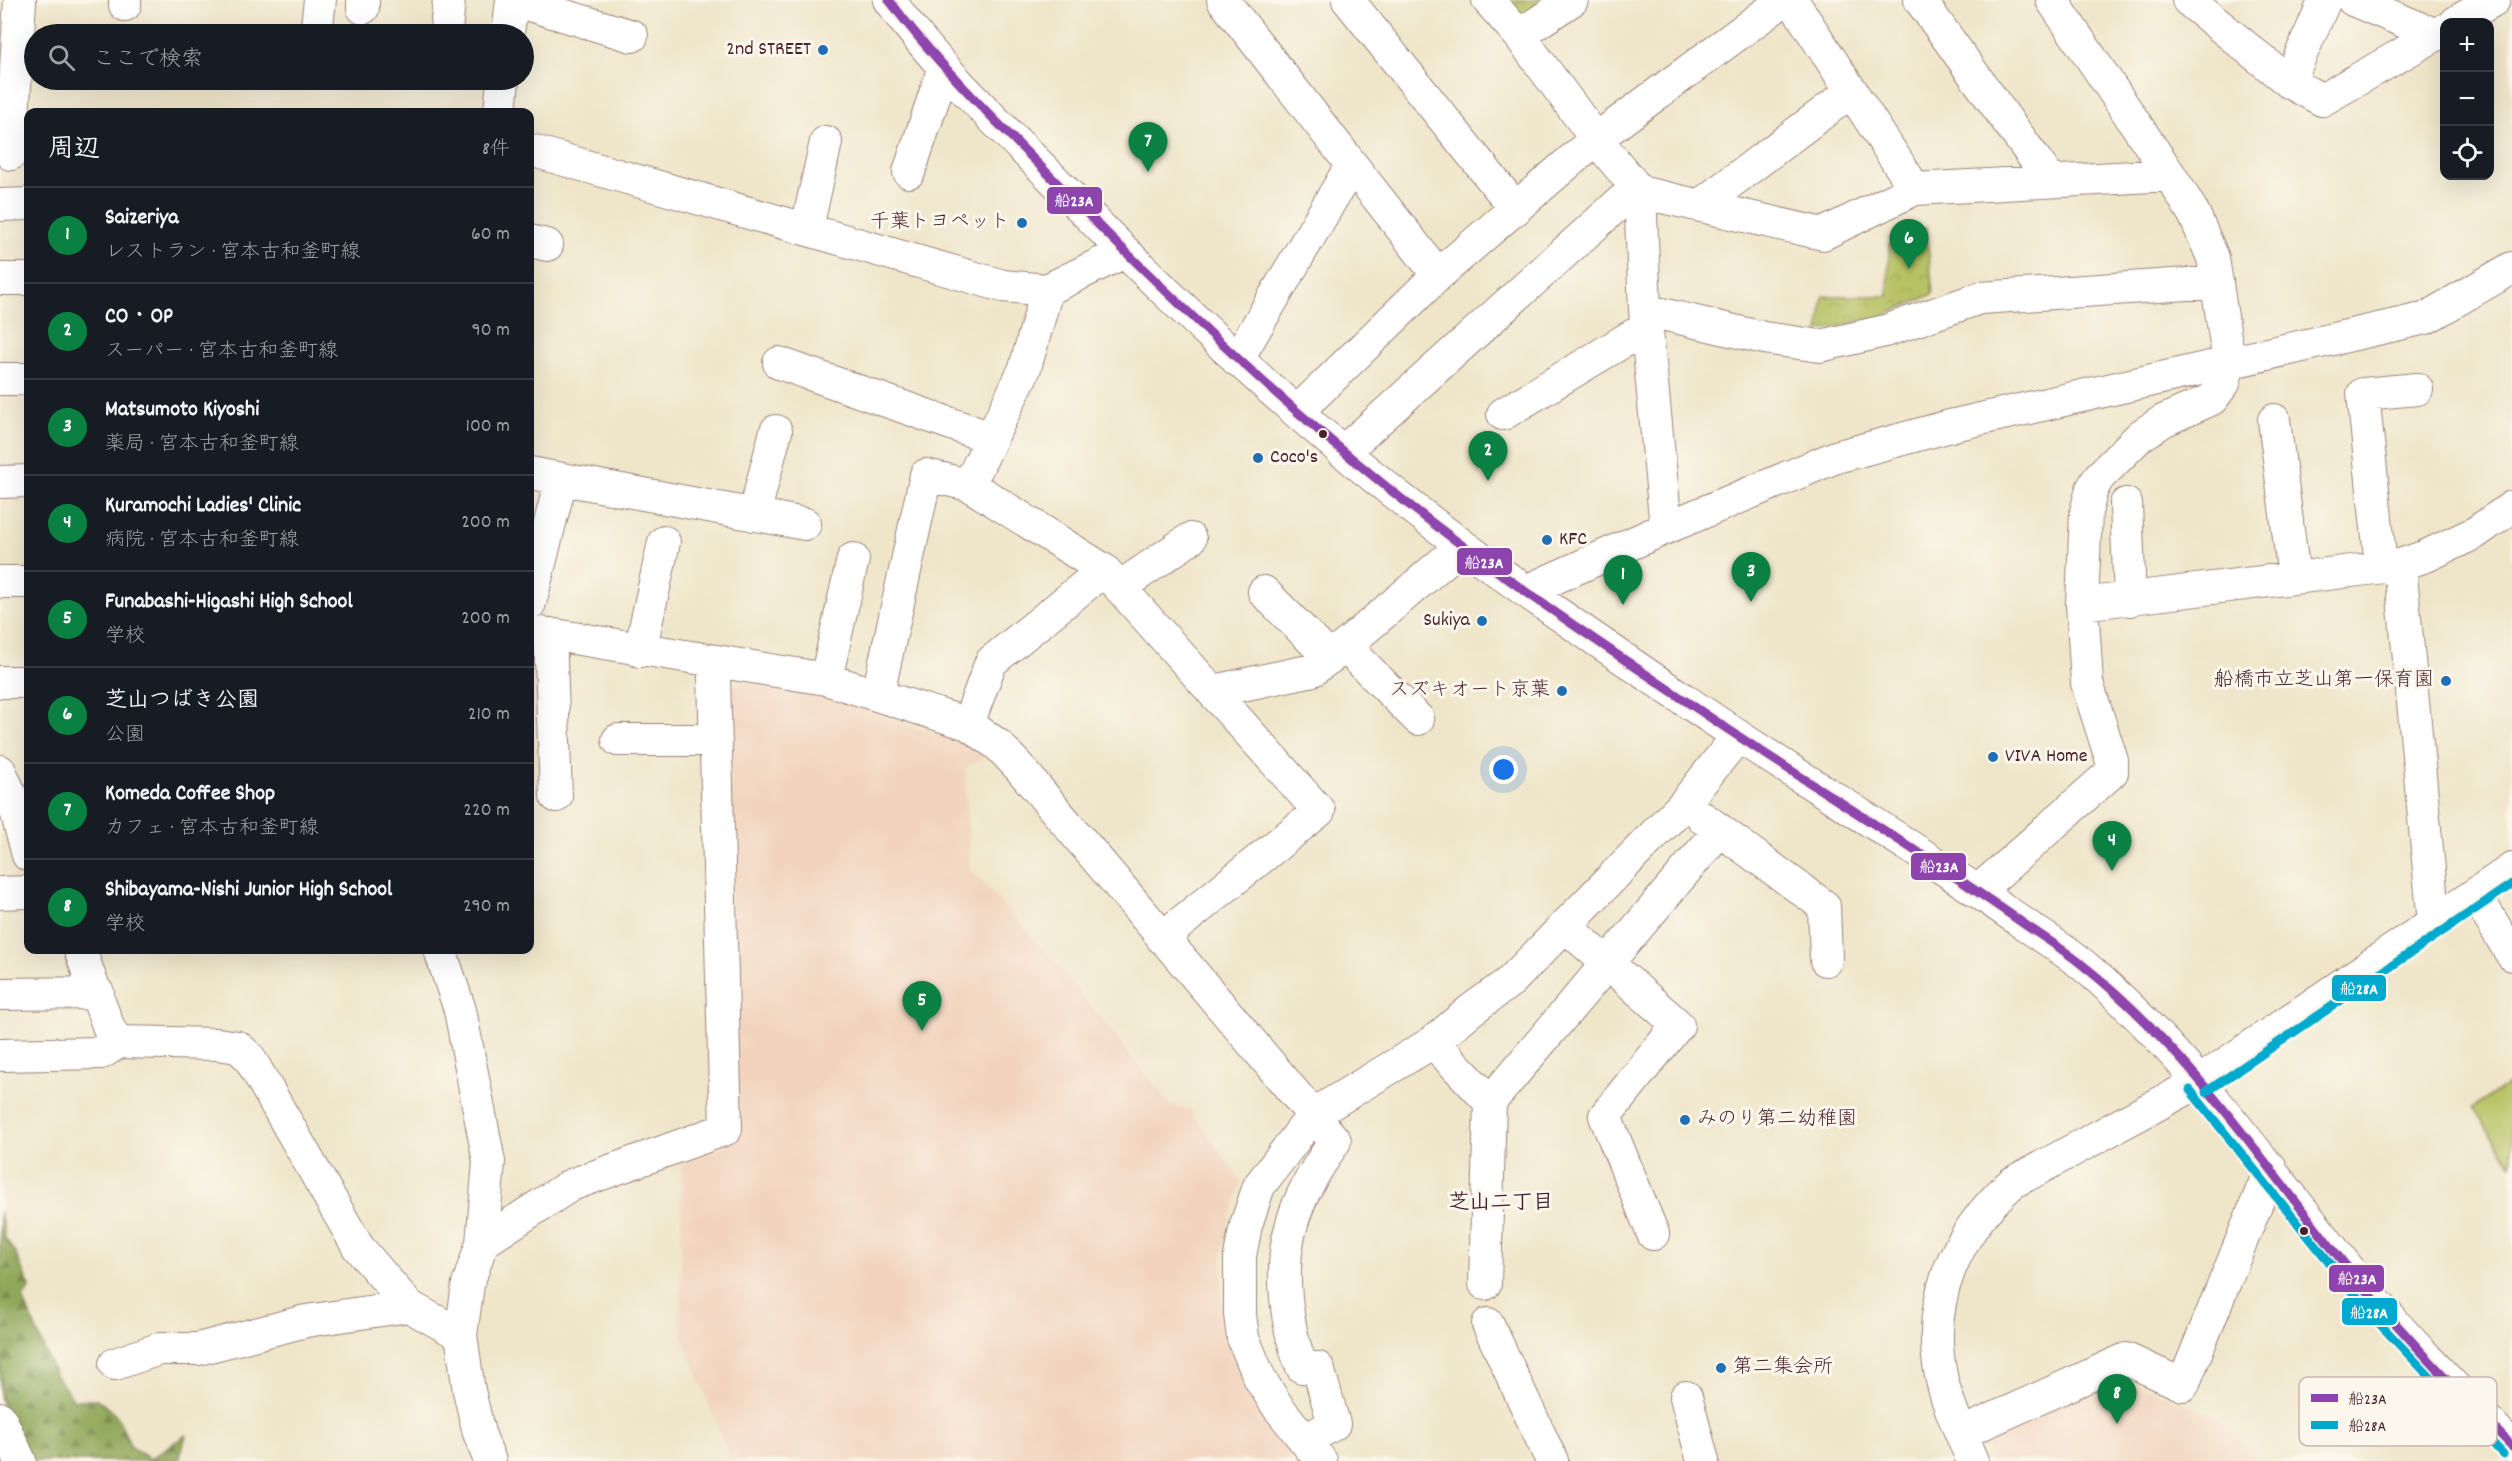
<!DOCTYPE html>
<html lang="ja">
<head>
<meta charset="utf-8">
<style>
	:root { --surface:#171b24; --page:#20242c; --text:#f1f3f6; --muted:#9ea1a6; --line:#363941; --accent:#0b8043 }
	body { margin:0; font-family:Dekko,"Klee One",sans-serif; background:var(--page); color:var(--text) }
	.controls { position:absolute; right:18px; top:18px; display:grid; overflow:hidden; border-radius:12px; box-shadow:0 6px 24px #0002 }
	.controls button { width:54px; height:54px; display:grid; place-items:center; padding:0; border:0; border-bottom:2px solid var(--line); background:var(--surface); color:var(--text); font:30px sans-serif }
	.you { position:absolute; left:1504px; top:770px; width:21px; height:21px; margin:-15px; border:4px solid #fff; border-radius:50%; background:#1a73e8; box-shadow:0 0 0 9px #1a73e833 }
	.badge { display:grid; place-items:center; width:39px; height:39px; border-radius:50%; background:var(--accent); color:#fff; font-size:20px; font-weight:700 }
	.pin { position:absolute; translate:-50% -50px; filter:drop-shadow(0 2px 3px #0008) }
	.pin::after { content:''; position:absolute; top:32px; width:21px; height:18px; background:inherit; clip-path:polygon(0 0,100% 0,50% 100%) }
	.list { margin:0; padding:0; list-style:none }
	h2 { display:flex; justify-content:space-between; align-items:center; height:78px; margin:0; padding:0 24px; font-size:26px }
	h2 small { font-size:20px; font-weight:400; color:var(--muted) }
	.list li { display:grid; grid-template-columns:39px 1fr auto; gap:18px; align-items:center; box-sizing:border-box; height:96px; padding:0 24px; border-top:2px solid var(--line) }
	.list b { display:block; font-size:22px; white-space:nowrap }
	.list p { margin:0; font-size:20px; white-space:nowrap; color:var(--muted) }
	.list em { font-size:20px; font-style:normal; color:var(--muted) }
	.icon { flex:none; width:33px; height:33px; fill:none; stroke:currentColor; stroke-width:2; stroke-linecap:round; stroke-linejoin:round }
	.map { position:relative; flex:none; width:2512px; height:1461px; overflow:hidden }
	.search { position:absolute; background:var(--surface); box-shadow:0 6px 24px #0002; left:24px; top:24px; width:510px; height:66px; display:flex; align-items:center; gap:15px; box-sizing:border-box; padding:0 21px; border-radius:33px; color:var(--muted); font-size:22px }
	.panel { position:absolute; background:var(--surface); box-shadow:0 6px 24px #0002; left:24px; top:108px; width:510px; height:846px; border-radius:12px }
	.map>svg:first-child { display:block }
</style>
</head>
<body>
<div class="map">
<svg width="2512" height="1461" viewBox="0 0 2512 1461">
	<defs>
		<pattern id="forest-firs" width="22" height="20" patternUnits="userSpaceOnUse" patternTransform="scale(1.5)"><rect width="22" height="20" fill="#90a85a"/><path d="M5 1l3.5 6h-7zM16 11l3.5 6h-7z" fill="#78884b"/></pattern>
		<pattern id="park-crowns" width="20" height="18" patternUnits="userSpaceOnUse" patternTransform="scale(1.5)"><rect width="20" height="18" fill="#b6c264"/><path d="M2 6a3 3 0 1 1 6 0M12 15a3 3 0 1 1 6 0" fill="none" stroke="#9ea657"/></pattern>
	</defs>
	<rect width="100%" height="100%" fill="#fbf7ec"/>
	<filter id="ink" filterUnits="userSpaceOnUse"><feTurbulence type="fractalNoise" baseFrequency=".0167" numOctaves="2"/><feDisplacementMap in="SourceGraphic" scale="12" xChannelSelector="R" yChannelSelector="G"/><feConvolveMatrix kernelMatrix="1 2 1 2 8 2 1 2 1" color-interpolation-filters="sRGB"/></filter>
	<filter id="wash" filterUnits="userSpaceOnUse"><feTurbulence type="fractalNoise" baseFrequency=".008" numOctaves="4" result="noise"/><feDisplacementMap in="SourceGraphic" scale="24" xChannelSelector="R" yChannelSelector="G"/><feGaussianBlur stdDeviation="1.35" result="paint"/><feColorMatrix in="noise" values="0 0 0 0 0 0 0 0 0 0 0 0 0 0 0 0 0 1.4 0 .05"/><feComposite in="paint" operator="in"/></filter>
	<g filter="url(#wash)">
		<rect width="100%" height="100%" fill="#efe5c9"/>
		<path fill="#f2d4be" d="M 745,682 L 810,687 L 895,721 L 959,741 L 987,757 L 965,767 L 970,869 L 1049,955 L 1171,1106 L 1189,1109 L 1242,1183 L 1229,1220 L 1223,1255 L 1223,1292 L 1229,1341 L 1245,1383 L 1263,1413 L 1301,1461 L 731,1461 L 685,1343 L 681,1325 L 681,1165 L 736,1141 L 728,688 Z
			M 2117,1376 L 2211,1415 L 2242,1442 L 2257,1461 L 1992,1461 L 1988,1449 L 1991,1434 Z"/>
		<path fill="url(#forest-firs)" stroke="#6d6442" stroke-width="1.5" d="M 0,1211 L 5,1238 L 15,1253 L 30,1287 L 23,1298 L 55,1375 L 74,1400 L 97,1399 L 117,1416 L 131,1447 L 150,1459 L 186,1435 L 179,1461 L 30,1461 L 0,1398 Z"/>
		<path fill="url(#park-crowns)" stroke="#807048" stroke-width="1.5" d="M 1504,0 L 1552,0 L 1521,19 Z
			M 1926,227 L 1933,294 L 1883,316 L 1819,331 L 1823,296 L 1888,296 L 1889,244 Z"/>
		<path fill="#b6c264" stroke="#807048" stroke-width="1.5" d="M 2512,1082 L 2512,1166 L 2473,1107 Z"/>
	</g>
	<g filter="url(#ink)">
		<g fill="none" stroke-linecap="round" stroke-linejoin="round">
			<g stroke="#9c827a" stroke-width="34">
				<path id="minor" d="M 513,0 L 632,36
					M 889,0 C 938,68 1001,126 1060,186 C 1149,278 1242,367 1340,449 C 1463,553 1599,642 1732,732 C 1827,795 1925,853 2017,919 C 2041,936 2067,951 2089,970 C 2198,1064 2278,1184 2369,1294 C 2414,1347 2463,1396 2512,1446
					M 1223,0 L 1438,275
					M 1348,0 L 1516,209
					M 1488,0 L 1519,35 L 1596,139 L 1640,192 L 1823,234 L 1915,189 L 2170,175
					M 1792,0 L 1915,189
					M 1920,0 L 2050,180
					M 2188,0 L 2289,82 L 2322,100 L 2444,30
					M 2353,0 L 2436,35
					M 125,5 L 125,0
					M 363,8 L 363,0
					M 2456,22 L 2494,0
					M 446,31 L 449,0
					M 316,34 L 320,0
					M 508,34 L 512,0
					M 1519,35 L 1572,0
					M 2289,82 L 2325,0
					M 500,112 L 503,80
					M 530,150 L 1003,286 L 1047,290 L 1124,252
					M 11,154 L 20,0
					M 909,172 L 944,67
					M 1640,192 L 1645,310 L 1666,528
					M 1702,204 L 1852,91
					M 0,205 L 28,204
					M 807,228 L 826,142
					M 530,241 L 547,245
					M 0,279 L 28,279
					M 1645,310 L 1764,338 L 1820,346 L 1885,331 L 1980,298 L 2217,282
					M 1237,360 L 1351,166
					M 779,363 L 991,438
					M 0,379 L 28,379
					M 1297,412 L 1438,275 L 1596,139 L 1784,0
					M 1503,414 L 1647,327
					M 2274,420 L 2294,577
					M 1343,452 L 1636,188
					M 530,473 L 805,524
					M 0,482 L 28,481
					M 969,485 L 1025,368 L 1047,290
					M 2126,504 L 2130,600
					M 754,515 L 776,431
					M 2400,565 L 2434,923
					M 2381,566 L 2363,394 L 2417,389
					M 0,582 L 28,582
					M 1120,587 L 1190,539
					M 1526,591 L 1666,528 L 1836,457 L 1954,425 L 2426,318 L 2512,268
					M 1264,592 L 1330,658
					M 530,603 L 561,479
					M 2082,604 L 2400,565 L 2426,556 L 2475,533 L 2512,507
					M 530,631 L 826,679 L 968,724 L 998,745 L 1019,767 L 1335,1141 C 1317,1168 1299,1195 1291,1227 C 1279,1267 1286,1329 1302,1367 L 1318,1368 L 1334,1424 L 1306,1440
					M 550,634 L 556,796
					M 1345,646 L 1418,719
					M 640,651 L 664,542
					M 826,679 L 853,559
					M 0,682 L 28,682
					M 1214,691 L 1313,670 L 1345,646 L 1462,546
					M 878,694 L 926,475 L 969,485 L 1104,570 L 1319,811 L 1162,938
					M 968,724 L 991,662 L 1104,570
					M 618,740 L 716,740
					M 0,771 L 13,800 L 28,855
					M 1703,818 L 1824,906 L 1826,960
					M 1978,891 L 2112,772 L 2112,761 L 2087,683 L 2082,604 L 2086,512 L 2092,489 L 2099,477 L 2140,436 L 2163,421 L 2212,399 L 2224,383 L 2229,363 L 2213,258 L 2194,214 L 2170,175 L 2052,0
					M 0,893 L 28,892
					M 2475,894 L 2512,955
					M 1565,926 L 1678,1025 L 1605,1116 L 1653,1234
					M 80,950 L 110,1031 L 119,1042 L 217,1044 L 238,1047 L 249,1057 L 358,1247 L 409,1306 L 461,1335
					M 440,950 L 460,1010 L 489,1162 L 482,1243 L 468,1284 L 461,1335 L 469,1391 L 479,1433 L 490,1461
					M 0,994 L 98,993
					M 1433,1042 L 1490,1102
					M 1,1055 L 101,1053 L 119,1042
					M 482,1243 L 571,1185 L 726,1129 L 714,676 L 718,663
					M 1485,1284 L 1490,1102 L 1720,830
					M 1488,1324 L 1552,1461
					M 115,1364 L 159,1349 L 198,1349 L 306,1321 L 409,1306
					M 1686,1397 L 1703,1461
					M 0,1418 L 20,1461
					M 1962,1433 L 2126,1359 L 2183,1385 L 2271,1168
					M 1321,1461 L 1278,1407 L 1260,1379 L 1243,1338 L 1240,1314 L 1240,1256 L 1246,1225 L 1259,1186 L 1314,1114 L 1433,1042 L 1471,1010 L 1511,981 L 1683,805 L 1738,736
					M 1973,1461 C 1962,1435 1948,1407 1942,1380 C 1924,1302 1955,1234 2012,1183 L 2199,1082 L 2512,869"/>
			</g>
			<use href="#minor" stroke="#fff" stroke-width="32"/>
			<g stroke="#fbf7ec" stroke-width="14">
				<path id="bus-1" d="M 889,0 C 940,68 1001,126 1060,186 C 1163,291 1269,392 1383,484 C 1494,574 1614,653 1732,732 C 1827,795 1924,854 2017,919 C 2038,934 2060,947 2080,963 C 2181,1042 2256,1152 2334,1251 C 2389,1320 2450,1383 2512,1446"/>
			</g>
			<g stroke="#fbf7ec" stroke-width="14">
				<path id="bus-2" d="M 2190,1090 L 2376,1320 L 2503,1454
					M 2206,1092 L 2512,884"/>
			</g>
			<use href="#bus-1" stroke="#8e44ad" stroke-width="9"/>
			<use href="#bus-2" stroke="#00a9ce" stroke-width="9"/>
		</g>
	</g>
	<g fill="#1f6fb2" stroke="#fbf7ec" stroke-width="2">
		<circle cx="823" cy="50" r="6"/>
		<circle cx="1022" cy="223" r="6"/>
		<circle cx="1258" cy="458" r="6"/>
		<circle cx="1547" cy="540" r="6"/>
		<circle cx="1482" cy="621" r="6"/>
		<circle cx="2446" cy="681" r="6"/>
		<circle cx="1562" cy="691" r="6"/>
		<circle cx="1993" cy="757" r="6"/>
		<circle cx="1685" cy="1120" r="6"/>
		<circle cx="1721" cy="1368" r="6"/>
	</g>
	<g fill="#4a1f2b" stroke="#fbf7ec" stroke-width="2">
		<circle cx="1323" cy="434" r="5"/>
		<circle cx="2304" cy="1231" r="5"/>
	</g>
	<g text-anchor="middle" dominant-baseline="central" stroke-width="6" stroke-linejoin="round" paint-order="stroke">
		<g font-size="20" fill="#4a1f2b" stroke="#fbf7ec" text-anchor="end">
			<text x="811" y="50">2nd STREET</text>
			<text x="1010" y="223">千葉トヨペット</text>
			<text x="1270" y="458" text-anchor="start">Coco's</text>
			<text x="1559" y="540" text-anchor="start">KFC</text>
			<text x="1470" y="621">Sukiya</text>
			<text x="2434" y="681">船橋市立芝山第一保育園</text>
			<text x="1550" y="691">スズキオート京葉</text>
			<text x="2005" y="757" text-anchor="start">VIVA Home</text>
			<text x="1697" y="1120" text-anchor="start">みのり第二幼稚園</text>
			<text x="1733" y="1368" text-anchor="start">第二集会所</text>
		</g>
		<g font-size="21" font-weight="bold" fill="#4a1f2b" stroke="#fbf7ec">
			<text x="1501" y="1204">芝山二丁目</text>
		</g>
	</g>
	<rect x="2299" y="1377" width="198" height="69" rx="9" fill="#fbf7ec" stroke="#c6b6b2" stroke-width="1.5"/>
	<rect x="2311" y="1394" width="27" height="8" fill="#8e44ad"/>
	<rect x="2311" y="1421" width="27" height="8" fill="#00a9ce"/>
	<g font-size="16" fill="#4a1f2b">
		<text x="2348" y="1404">船23A</text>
		<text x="2348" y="1431">船28A</text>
	</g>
	<g stroke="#fbf7ec" stroke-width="2">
		<rect x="1046" y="186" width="57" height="29" rx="6" fill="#8e44ad"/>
		<rect x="1456" y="547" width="57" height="29" rx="6" fill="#8e44ad"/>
		<rect x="1910" y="852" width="57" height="29" rx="6" fill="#8e44ad"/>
		<rect x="2331" y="974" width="56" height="28" rx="6" fill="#00a9ce"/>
		<rect x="2328" y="1264" width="57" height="29" rx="6" fill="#8e44ad"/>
		<rect x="2341" y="1297" width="57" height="29" rx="6" fill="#00a9ce"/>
	</g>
	<g font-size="16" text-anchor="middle" font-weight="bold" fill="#fff">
		<text x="1074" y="206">船23A</text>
		<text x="1484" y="568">船23A</text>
		<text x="1939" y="872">船23A</text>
		<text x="2359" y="994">船28A</text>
		<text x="2357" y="1284">船23A</text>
		<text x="2369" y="1318">船28A</text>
	</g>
</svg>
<div class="controls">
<button>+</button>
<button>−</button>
<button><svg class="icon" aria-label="locate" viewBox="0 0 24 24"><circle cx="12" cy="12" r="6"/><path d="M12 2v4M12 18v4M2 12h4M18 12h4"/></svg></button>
</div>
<div class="you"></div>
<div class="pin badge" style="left:1623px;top:605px">1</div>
<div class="pin badge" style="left:1488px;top:481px">2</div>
<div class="pin badge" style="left:1751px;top:602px">3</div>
<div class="pin badge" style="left:2112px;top:871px">4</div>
<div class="pin badge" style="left:922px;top:1031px">5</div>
<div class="pin badge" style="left:1909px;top:269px">6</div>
<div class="pin badge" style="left:1148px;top:172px">7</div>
<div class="pin badge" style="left:2117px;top:1424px">8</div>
<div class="search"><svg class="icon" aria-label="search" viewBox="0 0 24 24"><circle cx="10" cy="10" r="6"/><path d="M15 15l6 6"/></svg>ここで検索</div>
<section class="panel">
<h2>周辺<small>8件</small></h2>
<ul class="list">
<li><span class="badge">1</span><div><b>Saizeriya</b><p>レストラン · 宮本古和釜町線</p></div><em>60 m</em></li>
<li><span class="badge">2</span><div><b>CO・OP</b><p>スーパー · 宮本古和釜町線</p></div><em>90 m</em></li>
<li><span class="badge">3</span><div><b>Matsumoto Kiyoshi</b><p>薬局 · 宮本古和釜町線</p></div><em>100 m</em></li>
<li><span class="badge">4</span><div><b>Kuramochi Ladies' Clinic</b><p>病院 · 宮本古和釜町線</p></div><em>200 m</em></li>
<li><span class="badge">5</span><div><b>Funabashi-Higashi High School</b><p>学校</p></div><em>200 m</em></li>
<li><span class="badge">6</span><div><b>芝山つばき公園</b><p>公園</p></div><em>210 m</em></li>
<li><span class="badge">7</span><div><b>Komeda Coffee Shop</b><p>カフェ · 宮本古和釜町線</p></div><em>220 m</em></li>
<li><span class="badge">8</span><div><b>Shibayama-Nishi Junior High School</b><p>学校</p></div><em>290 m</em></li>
</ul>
</section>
</div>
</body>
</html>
